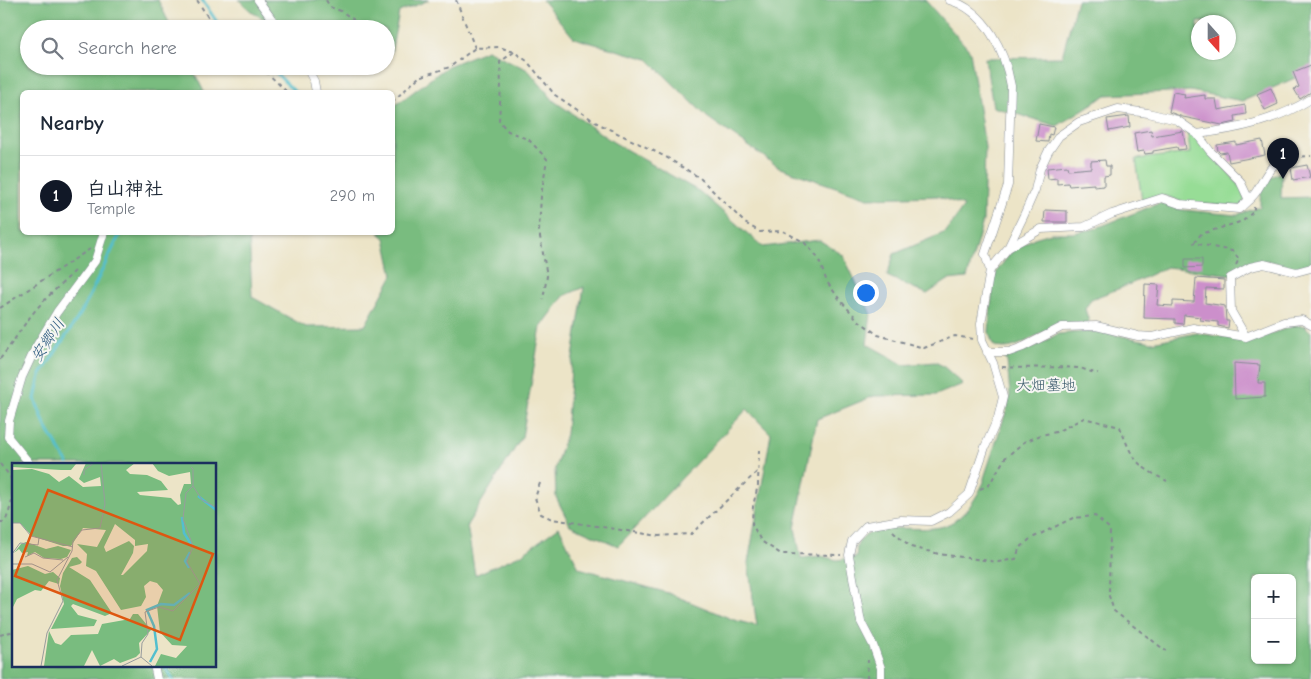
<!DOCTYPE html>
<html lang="en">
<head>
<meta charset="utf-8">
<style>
	:root { --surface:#fff; --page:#f6f6f7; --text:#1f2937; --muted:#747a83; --line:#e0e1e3; --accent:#111827 }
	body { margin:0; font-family:"Comic Neue","Klee One",sans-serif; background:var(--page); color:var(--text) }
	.controls { position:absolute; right:15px; bottom:15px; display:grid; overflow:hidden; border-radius:8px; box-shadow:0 1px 4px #0004 }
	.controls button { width:45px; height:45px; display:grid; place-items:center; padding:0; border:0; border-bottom:1px solid var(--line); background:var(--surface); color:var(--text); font:25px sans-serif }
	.compass { position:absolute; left:1191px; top:15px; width:45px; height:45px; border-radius:50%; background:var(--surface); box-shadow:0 1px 4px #0004; rotate:159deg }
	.you { position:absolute; left:865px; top:292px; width:18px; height:18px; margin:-12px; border:4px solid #fff; border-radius:50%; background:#1a73e8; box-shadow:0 0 0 8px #1a73e833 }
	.badge { display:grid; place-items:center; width:32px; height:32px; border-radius:50%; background:var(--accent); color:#fff; font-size:16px; font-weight:700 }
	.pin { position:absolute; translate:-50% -41px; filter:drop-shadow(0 1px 2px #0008) }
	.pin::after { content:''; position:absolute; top:26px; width:18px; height:15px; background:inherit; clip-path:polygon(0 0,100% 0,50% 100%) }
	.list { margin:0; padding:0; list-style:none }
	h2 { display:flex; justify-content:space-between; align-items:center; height:65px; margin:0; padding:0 20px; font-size:21px }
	h2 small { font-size:16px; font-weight:400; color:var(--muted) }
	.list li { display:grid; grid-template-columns:32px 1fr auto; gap:15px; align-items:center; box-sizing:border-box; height:80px; padding:0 20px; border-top:1px solid var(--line) }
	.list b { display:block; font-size:19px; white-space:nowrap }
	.list p { margin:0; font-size:16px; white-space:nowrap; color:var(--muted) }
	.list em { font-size:16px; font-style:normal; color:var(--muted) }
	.icon { flex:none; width:28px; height:28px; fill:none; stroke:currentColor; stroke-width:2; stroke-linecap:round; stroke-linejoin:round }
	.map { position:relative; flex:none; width:1311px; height:679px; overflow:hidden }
	.search { position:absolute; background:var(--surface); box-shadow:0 1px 4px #0004; left:20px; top:20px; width:375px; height:55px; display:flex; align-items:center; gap:12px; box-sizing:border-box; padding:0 18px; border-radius:28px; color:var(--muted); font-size:19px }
	.panel { position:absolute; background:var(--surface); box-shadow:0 1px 4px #0004; left:20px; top:90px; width:375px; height:145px; border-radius:8px }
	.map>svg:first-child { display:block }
</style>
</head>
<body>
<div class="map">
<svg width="1311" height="679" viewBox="0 0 1311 679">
	<rect width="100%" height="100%" fill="#f6f6f2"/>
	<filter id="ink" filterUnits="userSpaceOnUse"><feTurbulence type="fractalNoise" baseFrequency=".02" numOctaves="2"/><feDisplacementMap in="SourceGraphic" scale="10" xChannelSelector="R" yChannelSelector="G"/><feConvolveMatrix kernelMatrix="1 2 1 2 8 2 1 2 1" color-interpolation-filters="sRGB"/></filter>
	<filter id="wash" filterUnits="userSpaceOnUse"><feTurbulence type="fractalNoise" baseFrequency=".0096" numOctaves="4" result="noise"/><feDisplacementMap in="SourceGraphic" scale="20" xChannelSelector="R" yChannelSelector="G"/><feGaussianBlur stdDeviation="1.12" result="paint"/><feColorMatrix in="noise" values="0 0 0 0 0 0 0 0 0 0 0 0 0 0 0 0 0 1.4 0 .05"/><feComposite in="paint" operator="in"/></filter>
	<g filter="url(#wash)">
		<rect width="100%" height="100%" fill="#ece4c7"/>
		<path fill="#97dd96" stroke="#59867a" d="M 1187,129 L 1220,162 L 1242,189 L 1245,201 L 1241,206 L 1185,203 L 1166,196 L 1142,201 L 1136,159 L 1190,153 Z"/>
		<path fill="#79bc7f" stroke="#4a766e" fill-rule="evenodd" d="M 0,0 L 158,0 L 172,29 L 29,29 L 29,66 L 191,66 L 204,92 L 22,92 L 22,232 L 249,233 L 252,297 L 306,327 L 365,326 L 393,275 L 385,238 L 379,233 L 392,232 L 393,107 L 448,66 L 487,50 L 528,70 L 554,101 L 613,142 L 700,192 L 763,247 L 819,240 L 843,255 L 871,314 L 867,344 L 904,365 L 935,362 L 943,366 L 963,384 L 936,395 L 874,396 L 817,419 L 795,528 L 801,558 L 821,556 L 837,560 L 856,557 C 857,552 856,546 859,542 C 872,518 924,535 947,525 C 966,516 975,500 984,482 L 984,478 L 1008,406 L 1010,394 L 1007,361 L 1004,359 L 1034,347 L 1058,334 L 1096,331 L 1152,342 L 1197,333 L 1243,340 L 1254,339 L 1297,325 L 1305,326 L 1311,332 L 1311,679 L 0,679 ZM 584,287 L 571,370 L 566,434 L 555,468 L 556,497 L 570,525 L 618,546 L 747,409 L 771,434 L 748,563 L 757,626 L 734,620 L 668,593 L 579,568 L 559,527 L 522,554 L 475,575 L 467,525 L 522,437 L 541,327 L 564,296 ZM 14,464 L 215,464 L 215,665 L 14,665 ZM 1255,578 L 1292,578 L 1292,660 L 1255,660 Z
			M 239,0 L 429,0 L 399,12 L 391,53 L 386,55 L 386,29 L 284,29 L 253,13 Z
			M 542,0 L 925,0 L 970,51 L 985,147 L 983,221 L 967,278 L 948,280 L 927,294 L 887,276 L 894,254 L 946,232 L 964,206 L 937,196 L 868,198 L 780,168 L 707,117 L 648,59 L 574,38 Z
			M 1077,0 L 1311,0 L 1311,71 L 1243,101 L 1190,91 L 1106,95 L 1057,126 L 993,107 L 985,58 L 1062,57 ZM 1198,22 L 1228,22 L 1228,52 L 1198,52 Z
			M 1282,172 L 1281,198 L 1311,197 L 1311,266 L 1305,268 L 1296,268 L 1266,260 L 1252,264 L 1234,275 L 1167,267 L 1126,286 L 1091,299 L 1085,309 L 1089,322 C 1078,325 1065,323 1054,327 C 1037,333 1012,356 993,345 L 989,332 L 991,305 L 994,281 L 997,271 L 1012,251 L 1034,238 L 1051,233 L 1073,233 L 1094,229 L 1160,203 L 1183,210 L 1236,215 L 1260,207 C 1260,187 1263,179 1282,172 Z"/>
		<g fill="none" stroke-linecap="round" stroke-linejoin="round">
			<path stroke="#53bfce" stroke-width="3" d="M 202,0 L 219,25 L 224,29
				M 269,66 L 295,92
				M 68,464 L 45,425 L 35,399 L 40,376 L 81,313 L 118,238 L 123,232
				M 164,665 L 173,679"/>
		</g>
		<g id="blocks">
			<path fill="#cc8fcb" d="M 1311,65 L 1311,92 L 1300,99 L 1294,89 L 1299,87 L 1293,72 Z
				M 1271,88 L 1278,104 L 1265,110 L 1257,94 Z
				M 1173,92 L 1185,94 L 1184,98 L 1205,95 L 1205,99 L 1216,99 L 1218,110 L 1245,105 L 1246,114 L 1235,116 L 1236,122 L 1222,125 L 1183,117 L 1169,112 Z
				M 1129,116 L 1130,127 L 1109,131 L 1107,119 Z
				M 1039,124 L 1054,127 L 1052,135 L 1049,134 L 1048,142 L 1036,141 Z
				M 1151,130 L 1152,136 L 1183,131 L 1186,149 L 1178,150 L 1177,147 L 1153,151 L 1153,153 L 1145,154 L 1144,151 L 1137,152 L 1134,133 Z
				M 1262,140 L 1265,155 L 1229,162 L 1227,152 L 1220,153 L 1218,151 L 1217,145 L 1236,142 L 1236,145 Z
				M 1105,160 L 1106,166 L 1110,166 L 1110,175 L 1104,176 L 1104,186 L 1094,187 L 1094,184 L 1069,186 L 1068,183 L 1057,184 L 1057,178 L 1048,179 L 1047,168 L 1067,166 L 1068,170 L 1091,168 L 1091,161 Z
				M 1307,165 L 1310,177 L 1293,180 L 1291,168 Z
				M 1045,210 L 1067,211 L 1067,222 L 1044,222 Z
				M 1185,259 L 1202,259 L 1202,267 L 1185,268 Z
				M 1196,278 L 1224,280 L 1224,289 L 1206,288 L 1205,303 L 1225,306 L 1226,321 L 1229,321 L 1228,328 L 1218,326 L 1218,322 L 1200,320 L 1201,317 L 1184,315 L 1183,324 L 1175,323 L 1175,319 L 1144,318 L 1145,284 L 1159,285 L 1157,305 L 1173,306 L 1173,301 L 1194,302 Z
				M 1234,363 L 1260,365 L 1258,383 L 1265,383 L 1265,397 L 1235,399 Z"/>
		</g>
	</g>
	<g filter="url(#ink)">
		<use href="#blocks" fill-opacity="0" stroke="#848a92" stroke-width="1"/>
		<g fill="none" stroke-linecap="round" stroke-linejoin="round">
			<g stroke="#848a92" stroke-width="9">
				<path id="street" d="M 258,0 L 279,29
					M 306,66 L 314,81 L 316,92
					M 1197,134 L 1210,151 L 1240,181 L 1249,200
					M 1008,248 L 1041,229 L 1084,227 L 1112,214 L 1162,198 L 1180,204 L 1239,209 C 1244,204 1252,198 1256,192 C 1267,175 1267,167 1287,157
					M 990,270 L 1008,248 L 1024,215 L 1035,190 L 1040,169 L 1048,152 L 1059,136 L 1079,122 L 1118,109 L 1148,113 L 1177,120 L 1197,134 C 1238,129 1275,121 1311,99
					M 1246,337 L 1231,311 L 1230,278 L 1250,267 L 1264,264 L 1296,272 L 1311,268
					M 987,352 L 1009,352 L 1023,347 L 1062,327 L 1096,326 L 1138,336 L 1152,337 L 1193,328 L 1246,337 L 1284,322 L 1302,320 L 1311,325
					M 30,464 L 8,437 L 9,421 L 22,377 L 37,345 L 57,312 L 95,261 L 104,232
					M 154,665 L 157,679
					M 881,679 L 881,668 L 873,645 L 861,622 L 849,555 L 852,541 L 866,526 L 901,520 L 931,521 L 949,512 L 969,494 L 985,447 L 998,418 L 1003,397 L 993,363 L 982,340 L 981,324 L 990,270 L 985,254 L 1008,185 L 1011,86 C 1005,52 986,10 949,0"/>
			</g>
			<path stroke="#848a92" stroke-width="2" stroke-dasharray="4 4" stroke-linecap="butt" d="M 197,0 L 209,19 L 219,29
				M 326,0 L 330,7 L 341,11 L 353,19 L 353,29
				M 456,0 L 475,48
				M 514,52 L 500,62 L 501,85 L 499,121 L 508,131 L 529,140 L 547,159 L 541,196 L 539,231 L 547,276 L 543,299
				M 260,66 L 287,92
				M 392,102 L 419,77 L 450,67 L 475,48 L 499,47 L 514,52 L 527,61 L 555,95 L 597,123 L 666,157 L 700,178 L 745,223 L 760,232 L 783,231 L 804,242 L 818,258 L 827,282 L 840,300 L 858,320 L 878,335 L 924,348 L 955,336 L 973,339
				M 1294,157 L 1311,156
				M 1236,265 L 1239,259 L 1232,251 L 1194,243 L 1201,234 L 1243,221 L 1254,211 L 1254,207
				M 0,308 L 90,249
				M 0,359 C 12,344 22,327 34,312 C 47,296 62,284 76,270
				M 1002,367 C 1028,369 1053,366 1079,368 C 1085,369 1091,373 1098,373
				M 759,450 L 758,485 L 753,506 L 752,524 L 761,541 L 781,554 L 841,555
				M 0,464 C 3,468 8,473 10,477 C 16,492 11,508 5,522 L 0,522
				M 540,483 L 535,498 L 541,514 L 552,519 L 659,536 L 691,534 L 759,470
				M 980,489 L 989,485 L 1005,458 L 1024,442 L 1041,435 L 1056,432 L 1084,418 L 1120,427 C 1133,460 1135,465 1167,481
				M 893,531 L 911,547 L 939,554 L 998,562 L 1016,559 L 1019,549 L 1030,539 L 1073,518 L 1095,516 L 1110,529 L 1109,596 L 1114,611 L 1166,651
				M 0,635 L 14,631
				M 867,679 L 868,660"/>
			<use href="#street" stroke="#fff" stroke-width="8"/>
		</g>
	</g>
	<g text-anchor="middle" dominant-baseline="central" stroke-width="4" stroke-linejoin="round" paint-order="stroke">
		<g font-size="15" fill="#3a5a6c" stroke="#f6f6f2">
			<text x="1046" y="385">大畑墓地</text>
		</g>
		<g font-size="16" font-style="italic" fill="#2c5a80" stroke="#f6f6f2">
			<text transform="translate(48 340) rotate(-57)">安郷川</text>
		</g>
	</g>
	<g transform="translate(12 463)">
		<rect width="204" height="204" fill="#ece4c7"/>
		<path d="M 0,0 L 63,0 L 64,1 L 59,7 L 49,7 L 0,4 ZM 74,0 L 123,0 L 114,7 L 118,11 L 135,12 L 149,18 L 156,27 L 125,29 L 128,32 L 159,35 L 166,42 L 169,41 L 168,32 L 172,21 L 179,21 L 178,9 L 157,13 L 146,8 L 140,0 L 204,0 L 204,203 L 143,203 L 149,191 L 164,195 L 175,183 L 160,182 L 148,169 L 145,143 L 151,127 L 145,120 L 138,118 L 132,123 L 134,134 L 129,143 L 109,147 L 84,108 L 74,103 L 75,91 L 65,81 L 85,84 L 94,67 L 71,65 L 59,83 L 51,83 L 20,73 L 8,60 L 0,60 L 0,7 L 20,6 L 37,11 L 47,19 L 57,13 L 71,24 L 89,23 L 88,14 L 72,20 L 67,16 ZM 103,61 L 123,77 L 123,83 L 136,81 L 135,88 L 111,112 L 109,112 L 121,90 L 122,83 L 117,78 L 94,89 L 92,84 ZM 14,79 L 34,86 L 46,83 L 59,87 L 55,94 L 49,96 L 32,95 L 23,89 L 15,93 L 16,89 L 10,90 L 7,86 L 2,90 L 9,81 ZM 65,94 L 70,99 L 68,101 L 57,104 L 78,117 L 100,150 L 93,153 L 61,141 L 59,143 L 66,152 L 85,157 L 82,163 L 39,166 L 52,141 L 48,123 L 51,110 L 60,95 ZM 16,103 L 33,111 L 41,109 L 48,115 L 47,121 L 37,118 L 29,128 L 23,127 L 5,136 L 0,146 L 0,107 ZM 121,151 L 126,151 L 139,167 L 127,180 L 128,190 L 124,194 L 108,200 L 102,196 L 88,203 L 80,187 L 72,203 L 32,203 L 37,168 L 43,180 L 49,182 L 59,172 L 86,171 L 90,161 L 118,156 Z" fill="#79bc7f" fill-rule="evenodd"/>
		<path fill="none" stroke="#53bfce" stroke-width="2.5" d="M 186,33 L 204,47M 170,54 L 172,70 L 179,81M 177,105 L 173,98 L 178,89M 138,199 L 145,186 L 142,163 L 135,147 L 149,141 L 162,142 L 178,130"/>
		<path fill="none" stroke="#989c9d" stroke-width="1" d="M 179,4 L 181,6 L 181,23M 72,12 L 72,7 L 82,0M 181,23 L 190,37 L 204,44M 0,60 L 8,60 L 19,73 L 61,84M 0,91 L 8,80 L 26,82 L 27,75M 13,94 L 22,90 L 31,95 L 51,97M 0,101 L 20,101 L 38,109 L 56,94M 129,194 L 130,180 L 136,171 L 133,149 L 147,144 L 161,148 L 188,121 L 175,99 L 181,83 L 171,56 L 174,30 L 181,23M 29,203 L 35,170 L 51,138 L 45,117 L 60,88 L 61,78 L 70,67 L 88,65 L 93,41 L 89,0M 110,203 L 129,194 L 140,203"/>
		<path fill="#de5710" fill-opacity="0.15" stroke="#de5710" stroke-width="2.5" d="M 36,27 L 201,91 L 168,177 L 3,113 Z"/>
		<rect width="204" height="204" fill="none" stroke="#1b2f5e" stroke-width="2.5"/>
	</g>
</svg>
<div class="controls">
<button>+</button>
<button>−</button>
</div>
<svg class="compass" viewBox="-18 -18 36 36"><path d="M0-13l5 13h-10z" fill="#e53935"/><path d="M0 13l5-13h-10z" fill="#747a83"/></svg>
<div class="you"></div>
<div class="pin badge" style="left:1283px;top:179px">1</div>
<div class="search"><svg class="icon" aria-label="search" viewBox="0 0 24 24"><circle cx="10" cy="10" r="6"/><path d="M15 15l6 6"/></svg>Search here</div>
<section class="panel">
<h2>Nearby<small></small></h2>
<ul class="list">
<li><span class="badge">1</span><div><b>白山神社</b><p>Temple</p></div><em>290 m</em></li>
</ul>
</section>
</div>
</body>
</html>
